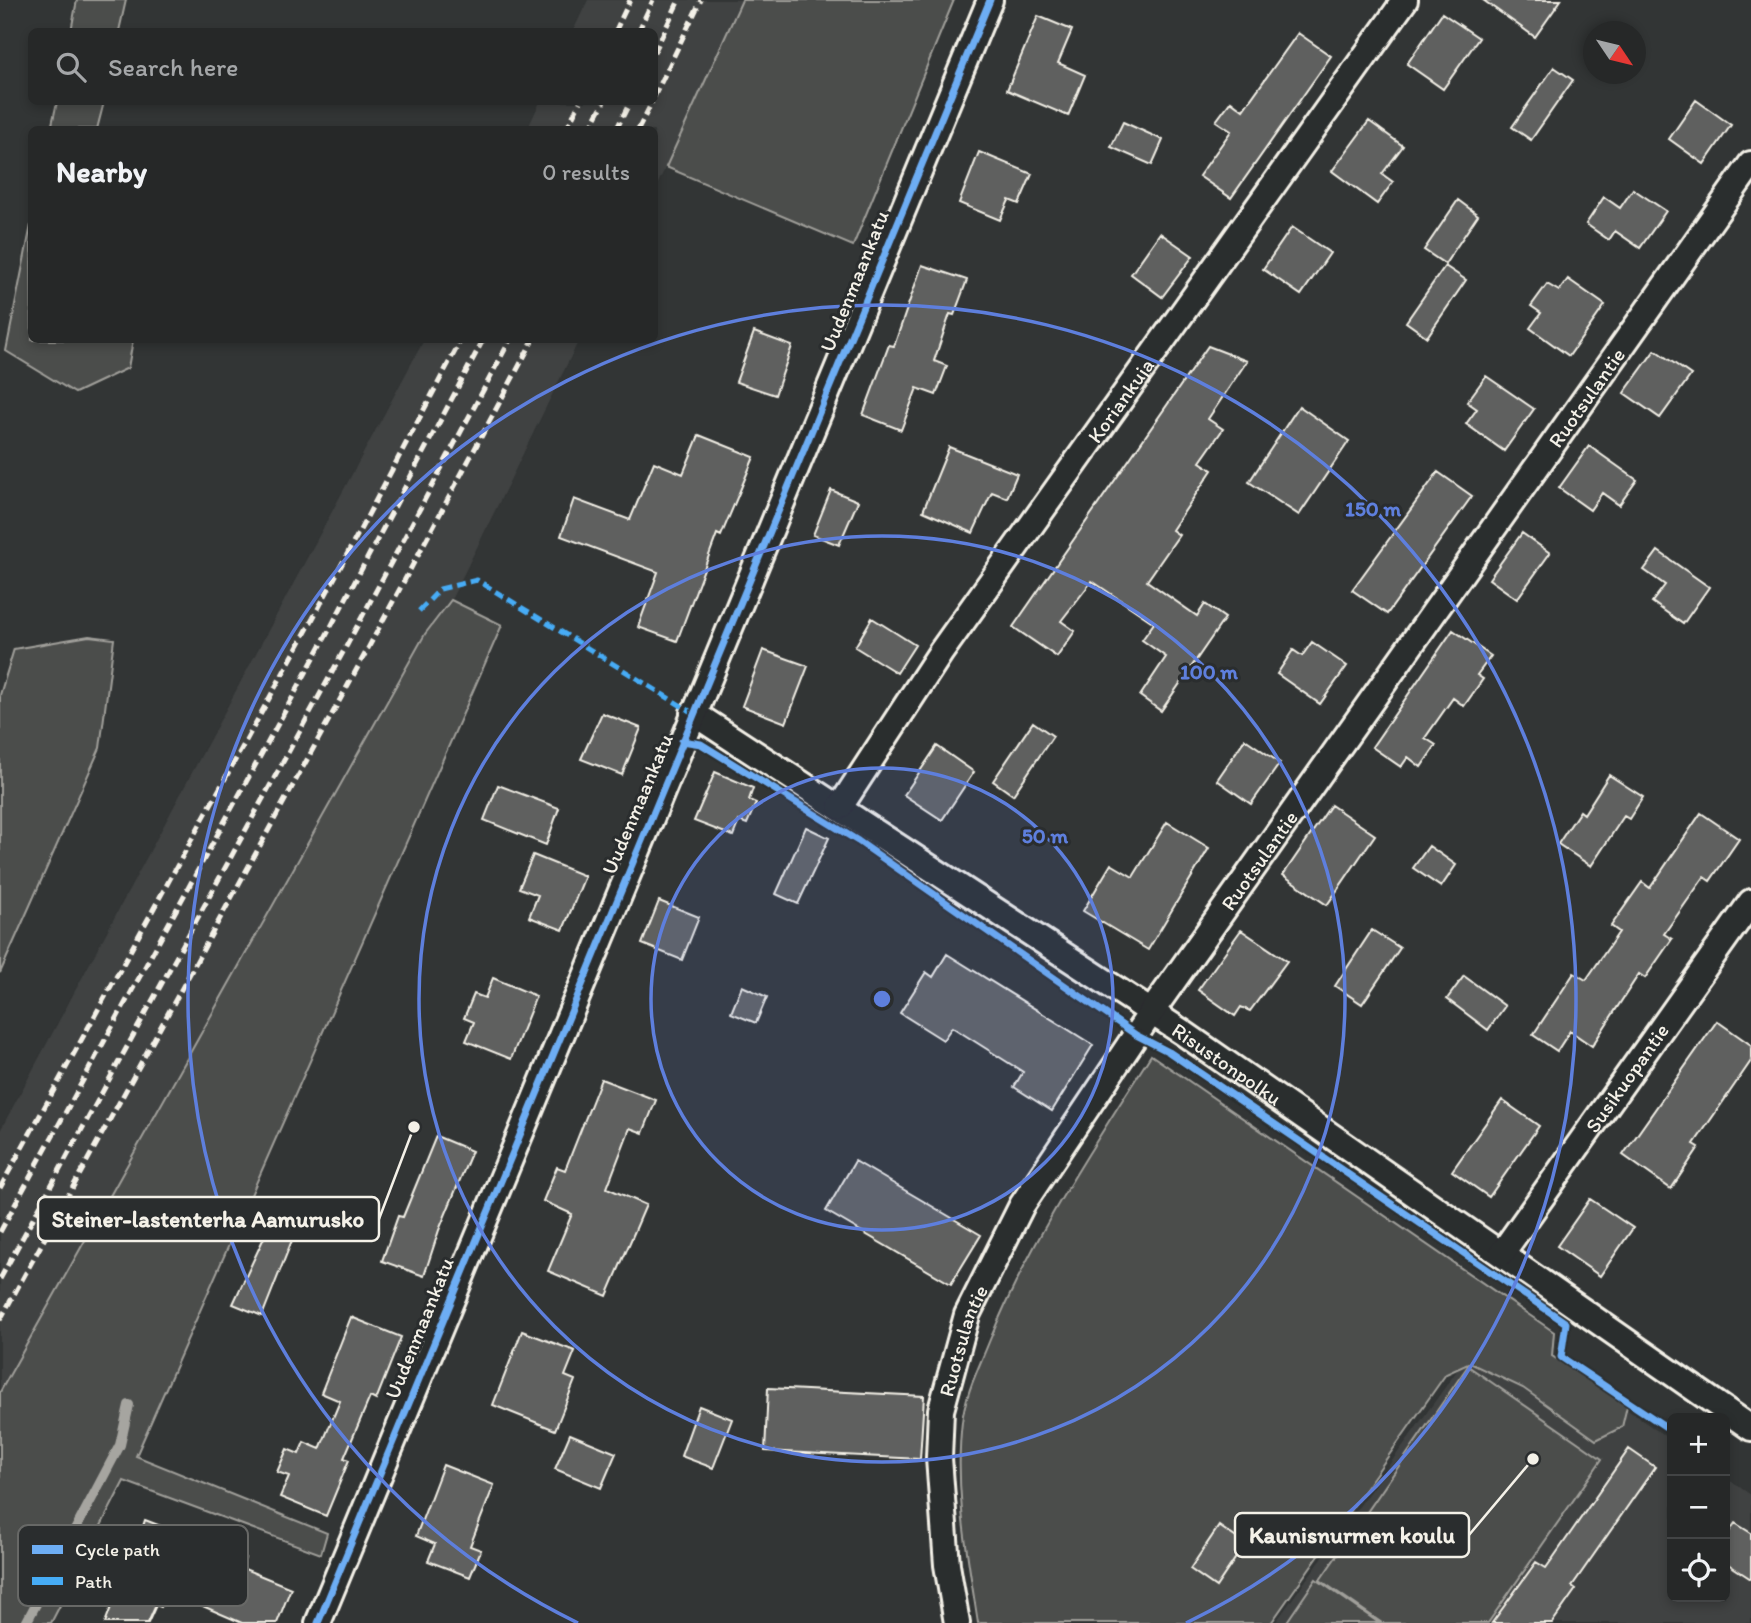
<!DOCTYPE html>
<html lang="en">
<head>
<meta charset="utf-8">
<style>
	:root { --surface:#262828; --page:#2e3030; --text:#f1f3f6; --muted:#a4a6a8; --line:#424445 }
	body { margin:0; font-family:Itim,sans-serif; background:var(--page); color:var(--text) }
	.controls { position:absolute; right:21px; bottom:21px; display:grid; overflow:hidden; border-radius:10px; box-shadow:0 4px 10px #0003 }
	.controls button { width:63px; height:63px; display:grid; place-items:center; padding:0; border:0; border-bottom:2px solid var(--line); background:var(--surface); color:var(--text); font:35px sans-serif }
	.compass { position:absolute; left:1583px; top:21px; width:63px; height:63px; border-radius:50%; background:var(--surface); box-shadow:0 4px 10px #0003; rotate:125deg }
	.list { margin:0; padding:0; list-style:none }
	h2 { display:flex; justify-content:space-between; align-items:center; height:91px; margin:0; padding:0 28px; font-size:30px }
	h2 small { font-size:23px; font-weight:400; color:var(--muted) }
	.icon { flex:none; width:38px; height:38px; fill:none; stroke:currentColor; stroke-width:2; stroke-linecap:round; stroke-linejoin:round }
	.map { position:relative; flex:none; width:1751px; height:1623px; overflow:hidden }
	.search { position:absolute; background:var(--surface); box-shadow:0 4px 10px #0003; left:28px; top:28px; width:630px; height:77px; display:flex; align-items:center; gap:18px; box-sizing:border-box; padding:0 24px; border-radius:10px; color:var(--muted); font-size:26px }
	.panel { position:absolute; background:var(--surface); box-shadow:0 4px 10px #0003; left:28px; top:126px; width:630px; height:217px; border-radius:10px }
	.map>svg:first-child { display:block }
</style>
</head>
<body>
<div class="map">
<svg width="1751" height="1623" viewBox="0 0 1751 1623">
	<rect width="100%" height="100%" fill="#323535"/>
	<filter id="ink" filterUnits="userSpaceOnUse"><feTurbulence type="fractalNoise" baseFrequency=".0143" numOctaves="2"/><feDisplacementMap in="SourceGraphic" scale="14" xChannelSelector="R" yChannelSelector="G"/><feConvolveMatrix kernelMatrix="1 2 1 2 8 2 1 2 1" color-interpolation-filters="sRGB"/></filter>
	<g filter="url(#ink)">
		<path fill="#404242" d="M 588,0 L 742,0 L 655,190 L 654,130 L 527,130 L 540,102 L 654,102 L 654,32 L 573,31 Z
			M 424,340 L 579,340 L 451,600 L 425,634 L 0,1392 L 0,1131 Z
			M 1495,1318 L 1672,1441 L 1672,1597 L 1725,1597 L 1725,1477 L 1751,1495 L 1751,1623 L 1275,1623 Z"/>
		<path fill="#4b4d4c" stroke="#a09f9a" stroke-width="2" d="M 77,0 L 126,0 L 119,31 L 71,31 Z
			M 742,0 L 954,0 L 853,246 L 666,167 Z
			M 57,102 L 104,102 L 97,129 L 51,129 Z
			M 31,225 L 32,340 L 133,340 L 128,368 L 75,393 L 6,351 Z
			M 451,600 L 502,625 L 136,1456 L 327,1533 L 321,1554 L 124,1481 L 51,1623 L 0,1623 L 0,1392 L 425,634 Z
			M 89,636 L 114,639 L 100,748 L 0,973 L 0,695 L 14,649 Z
			M 1151,1055 L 1554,1332 L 1552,1356 L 1627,1406 L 1622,1427 L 1596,1440 L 1523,1388 L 1470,1363 L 1446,1374 L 1271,1623 L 978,1623 C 968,1557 954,1489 962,1422 C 965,1395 979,1367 989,1342 C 1031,1239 1092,1148 1151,1055 Z
			M 1468,1366 L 1602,1459 L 1488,1623 L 1382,1623 L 1320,1580 Z
			M 1316,1579 L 1379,1623 L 1286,1623 Z"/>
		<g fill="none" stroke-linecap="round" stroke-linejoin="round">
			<path stroke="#a6a5a0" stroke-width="10" d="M 26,1623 L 120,1445 L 129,1405"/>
		</g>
		<path fill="#5f605f" stroke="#f4f1e8" stroke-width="2" d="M 1483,0 L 1561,0 L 1535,37 Z
			M 1442,13 L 1479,38 L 1443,89 L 1407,64 Z
			M 1038,16 L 1072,30 L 1058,63 L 1085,75 L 1068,116 L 1007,90 Z
			M 1298,33 L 1331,56 L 1231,198 L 1199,176 L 1231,131 L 1216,121 L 1231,101 L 1243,110 Z
			M 1554,67 L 1573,80 L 1531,140 L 1512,127 Z
			M 1696,100 L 1731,125 L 1704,164 L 1669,139 Z
			M 1369,121 L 1403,146 L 1382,174 L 1393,182 L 1377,204 L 1332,171 Z
			M 1123,122 L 1163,140 L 1152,165 L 1111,147 Z
			M 979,152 L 1032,174 L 1019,204 L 1009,200 L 1000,220 L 959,203 Z
			M 1633,189 L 1666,211 L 1640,248 L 1615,231 L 1609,240 L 1586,224 L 1604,197 L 1620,208 Z
			M 1458,200 L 1478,215 L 1445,264 L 1424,250 Z
			M 1292,227 L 1330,253 L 1301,295 L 1263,269 Z
			M 1160,233 L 1193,256 L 1162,297 L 1131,274 Z
			M 922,265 L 967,280 L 954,315 L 950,314 L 934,361 L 947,366 L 936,395 L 917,388 L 901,430 L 863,415 L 889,345 L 894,346 Z
			M 1445,266 L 1466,280 L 1427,337 L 1406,322 Z
			M 1568,279 L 1605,305 L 1569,356 L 1530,328 L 1541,313 L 1531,306 L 1547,284 L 1559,291 Z
			M 754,332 L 792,346 L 775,395 L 736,382 Z
			M 1208,346 L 1247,361 L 1208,419 L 1223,429 L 1200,462 L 1212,470 L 1172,530 L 1179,535 L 1147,581 L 1197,616 L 1205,604 L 1225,618 L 1161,711 L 1140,696 L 1166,657 L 1142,640 L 1154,623 L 1092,581 L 1061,621 L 1075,631 L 1057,657 L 1013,627 Z
			M 1655,350 L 1691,375 L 1660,418 L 1624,393 Z
			M 1486,376 L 1534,409 L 1504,451 L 1466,424 L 1477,409 L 1467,402 Z
			M 1299,406 L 1349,441 L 1299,515 L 1249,482 Z
			M 699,435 L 754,457 L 721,536 L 717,534 L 677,641 L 638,627 L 658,572 L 561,536 L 574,499 L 630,520 L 654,462 L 683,474 Z
			M 1589,446 L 1637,480 L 1619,505 L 1602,493 L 1590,510 L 1559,488 Z
			M 949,447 L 1017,474 L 1007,498 L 992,492 L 973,533 L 923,511 Z
			M 1438,472 L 1472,496 L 1387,614 L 1352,590 Z
			M 831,490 L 858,501 L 839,545 L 813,535 Z
			M 1522,533 L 1550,553 L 1517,599 L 1489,579 Z
			M 1658,551 L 1709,587 L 1683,624 L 1652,602 L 1665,585 L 1644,570 Z
			M 872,618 L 915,645 L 897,673 L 855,647 Z
			M 1453,630 L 1491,656 L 1477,675 L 1483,679 L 1464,706 L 1453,698 L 1425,738 L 1436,745 L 1421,767 L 1408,757 L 1401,767 L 1372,747 Z
			M 1312,642 L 1347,666 L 1320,704 L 1277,674 L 1293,650 L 1302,656 Z
			M 763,650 L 808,666 L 786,723 L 742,706 Z
			M 602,713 L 641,728 L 622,775 L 581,759 Z
			M 1033,722 L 1053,736 L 1013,795 L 993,781 Z
			M 1245,739 L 1280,763 L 1251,804 L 1217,780 Z
			M 937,746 L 974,772 L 942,820 L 904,795 Z
			M 715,772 L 753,788 L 749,800 L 756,803 L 747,824 L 739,821 L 733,836 L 694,821 Z
			M 1609,775 L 1643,797 L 1629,819 L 1624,816 L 1591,866 L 1558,844 L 1580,811 L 1584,814 Z
			M 498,785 L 559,808 L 546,845 L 484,820 Z
			M 1331,805 L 1375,835 L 1327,905 L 1283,875 Z
			M 1701,813 L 1739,839 L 1710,881 L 1704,877 L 1664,934 L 1672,939 L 1645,978 L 1639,974 L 1592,1046 L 1570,1031 L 1557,1051 L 1533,1035 L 1574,973 L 1586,980 L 1619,932 L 1611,926 L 1642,882 L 1650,888 Z
			M 1167,822 L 1209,848 L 1148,950 L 1083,911 L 1111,864 L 1133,877 Z
			M 806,827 L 829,838 L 798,904 L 776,894 Z
			M 1429,846 L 1456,865 L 1441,887 L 1413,868 Z
			M 533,855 L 585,876 L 563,930 L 529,917 L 538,895 L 519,888 Z
			M 659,901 L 699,917 L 682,960 L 642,944 Z
			M 1241,930 L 1287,961 L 1250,1011 L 1241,1007 L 1235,1016 L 1198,990 Z
			M 1372,930 L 1400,948 L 1362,1004 L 1335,986 Z
			M 947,954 L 1093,1045 L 1052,1111 L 1014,1087 L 1023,1072 L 952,1027 L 943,1040 L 900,1013 L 926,972 L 933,977 Z
			M 1464,976 L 1505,1006 L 1488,1030 L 1447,999 Z
			M 493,978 L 536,996 L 511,1059 L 466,1041 L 474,1022 L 464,1018 L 474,994 L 485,998 Z
			M 742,986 L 767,997 L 756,1023 L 731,1013 Z
			M 1717,1021 L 1751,1045 L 1751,1061 L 1694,1144 L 1699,1147 L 1671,1189 L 1623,1155 Z
			M 601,1079 L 656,1100 L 643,1133 L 630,1128 L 607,1188 L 646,1205 L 607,1296 L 548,1271 L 572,1214 L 543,1201 L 557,1167 L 565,1170 Z
			M 1502,1100 L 1539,1126 L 1489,1197 L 1452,1171 Z
			M 436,1136 L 472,1151 L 439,1230 L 424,1276 L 382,1261 L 398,1216 L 403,1217 Z
			M 855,1161 L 981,1235 L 951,1284 L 826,1211 Z
			M 1590,1199 L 1633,1228 L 1600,1276 L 1557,1246 Z
			M 281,1201 L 304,1210 L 262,1316 L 233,1304 Z
			M 351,1317 L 401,1337 L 376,1400 L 370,1397 L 344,1458 L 349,1460 L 326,1516 L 280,1497 L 289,1476 L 277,1472 L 287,1449 L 299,1454 L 304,1442 L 320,1449 L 340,1401 L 321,1393 Z
			M 522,1331 L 575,1351 L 565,1376 L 575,1380 L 555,1430 L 493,1405 Z
			M 768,1388 L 924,1396 L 920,1459 L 765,1451 Z
			M 699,1406 L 732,1419 L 713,1468 L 681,1456 Z
			M 570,1434 L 616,1453 L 601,1488 L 555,1469 Z
			M 1629,1449 L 1655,1467 L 1572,1586 L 1576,1589 L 1552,1623 L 1492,1623 L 1536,1562 L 1546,1568 Z
			M 443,1465 L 494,1485 L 470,1546 L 481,1550 L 470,1577 L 428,1561 L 435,1544 L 416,1536 Z
			M 145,1520 L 245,1558 L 242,1568 L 291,1588 L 277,1623 L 242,1623 L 168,1591 L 161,1607 L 156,1605 L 148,1623 L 105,1623 L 111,1607 L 102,1602 L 122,1547 L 135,1551 Z
			M 1735,1523 L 1751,1533 L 1751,1579 L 1725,1562 L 1725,1538 Z
			M 1219,1526 L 1245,1544 L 1216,1587 L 1190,1569 Z"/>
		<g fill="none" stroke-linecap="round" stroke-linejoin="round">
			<g stroke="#f4f1e8" stroke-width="30">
				<g id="street">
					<path id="s1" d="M 693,713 L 1182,1032 L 1751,1428"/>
					<path id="s2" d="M 840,807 L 941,652 L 1405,0"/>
					<path id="s3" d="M 1502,1253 L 1751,902"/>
					<path d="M 318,1623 L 990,0"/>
					<path id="s4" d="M 957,1623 L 947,1565 L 939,1458 L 941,1410 L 967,1315 L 1022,1205 L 1152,1011 L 1751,164"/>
				</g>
			</g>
			<use href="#street" stroke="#2a2d2e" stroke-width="24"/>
			<path stroke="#f4f1e8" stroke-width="5" stroke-dasharray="10 5" stroke-linecap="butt" d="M 615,32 L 630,0
				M 638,32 L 653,0
				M 654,53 L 679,0
				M 654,97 L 701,0
				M 566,130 L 580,102
				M 589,130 L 604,102
				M 616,130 L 630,102
				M 638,130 L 652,102
				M 0,1188 L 309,626 L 461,340
				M 0,1232 L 326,636 L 483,340
				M 0,1279 L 347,645 L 510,340
				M 0,1320 L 365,654 L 533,340"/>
			<path stroke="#46acf6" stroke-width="5" stroke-dasharray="10 5" stroke-linecap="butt" d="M 419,611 L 440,589 L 477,580 L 693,713"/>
			<g stroke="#2a2d2e" stroke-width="11">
				<path id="cycleway" d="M 682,741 L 701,744 L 858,841 L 1136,1035 L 1169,1052 L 1566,1323 L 1561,1357 L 1672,1431
					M 318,1623 L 990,0"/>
			</g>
			<use href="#cycleway" stroke="#6dadf4" stroke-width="7"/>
		</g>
	</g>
	<circle cx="882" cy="999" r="231" fill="#5e7fdd" fill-opacity=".12"/>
	<g fill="none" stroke="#5e7fdd" stroke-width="3.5">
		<circle cx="882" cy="999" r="231"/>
		<circle cx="882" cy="999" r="463"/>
		<path d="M578 1623A694 694 0 1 1 1186 1623"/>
	</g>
	<g text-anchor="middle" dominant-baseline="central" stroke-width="6" stroke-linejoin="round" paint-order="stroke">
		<g font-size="21" fill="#f4f1e8" stroke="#2a2d2e">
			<text transform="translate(854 281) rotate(-68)">Uudenmaankatu</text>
			<text stroke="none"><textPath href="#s4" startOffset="1421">Ruotsulantie</textPath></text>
			<text stroke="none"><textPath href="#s2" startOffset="494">Koriankuja</textPath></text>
			<text transform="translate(637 804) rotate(-67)">Uudenmaankatu</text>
			<text stroke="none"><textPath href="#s4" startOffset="854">Ruotsulantie</textPath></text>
			<text stroke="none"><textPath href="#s1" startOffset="639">Risustonpolku</textPath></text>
			<text stroke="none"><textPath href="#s3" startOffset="215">Susikuopantie</textPath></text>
			<text transform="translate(419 1328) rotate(-68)">Uudenmaankatu</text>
			<text stroke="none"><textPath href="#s4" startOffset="287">Ruotsulantie</textPath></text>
		</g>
	</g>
	<rect x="18" y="1525" width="230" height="81" rx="10" fill="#2a2d2e" stroke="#676866" stroke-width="2"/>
	<rect x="32" y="1545" width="31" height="9" fill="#6dadf4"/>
	<rect x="32" y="1577" width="31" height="8" fill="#46acf6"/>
	<g font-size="19" fill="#f4f1e8">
		<text x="75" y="1556">Cycle path</text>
		<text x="75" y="1588">Path</text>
	</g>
	<circle cx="882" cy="999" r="10" fill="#5e7fdd" stroke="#2a2d2e" stroke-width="3.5"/>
	<g font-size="21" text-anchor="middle" font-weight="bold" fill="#5e7fdd" stroke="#2a2d2e" stroke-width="6" stroke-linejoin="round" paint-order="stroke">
		<text x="1373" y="516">150 m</text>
		<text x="1209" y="679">100 m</text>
		<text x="1045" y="843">50 m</text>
	</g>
	<path fill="none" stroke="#f4f1e8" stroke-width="2.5" d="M414 1127L379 1219M1533 1459L1469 1535"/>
	<g fill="#f4f1e8" stroke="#2a2d2e" stroke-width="2.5">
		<circle cx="414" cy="1127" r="7"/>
		<circle cx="1533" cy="1459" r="7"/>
	</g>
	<g fill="#2a2d2e" stroke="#f4f1e8" stroke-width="2.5">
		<rect x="38" y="1197" width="341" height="44" rx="7"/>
		<rect x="1235" y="1513" width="234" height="44" rx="7"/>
	</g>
	<g font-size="23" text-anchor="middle" font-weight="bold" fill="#f4f1e8">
		<text x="208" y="1227">Steiner-lastenterha Aamurusko</text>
		<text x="1352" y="1543">Kaunisnurmen koulu</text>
	</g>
</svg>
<div class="controls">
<button>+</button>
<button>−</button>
<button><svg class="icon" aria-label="locate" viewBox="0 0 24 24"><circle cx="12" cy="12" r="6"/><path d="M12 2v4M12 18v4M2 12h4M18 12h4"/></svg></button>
</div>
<svg class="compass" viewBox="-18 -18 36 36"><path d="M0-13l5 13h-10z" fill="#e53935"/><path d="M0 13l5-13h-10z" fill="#a4a6a8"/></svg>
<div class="search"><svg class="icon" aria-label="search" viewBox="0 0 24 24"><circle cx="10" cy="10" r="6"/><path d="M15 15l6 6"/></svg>Search here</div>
<section class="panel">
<h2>Nearby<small>0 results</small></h2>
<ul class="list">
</ul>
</section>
</div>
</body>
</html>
